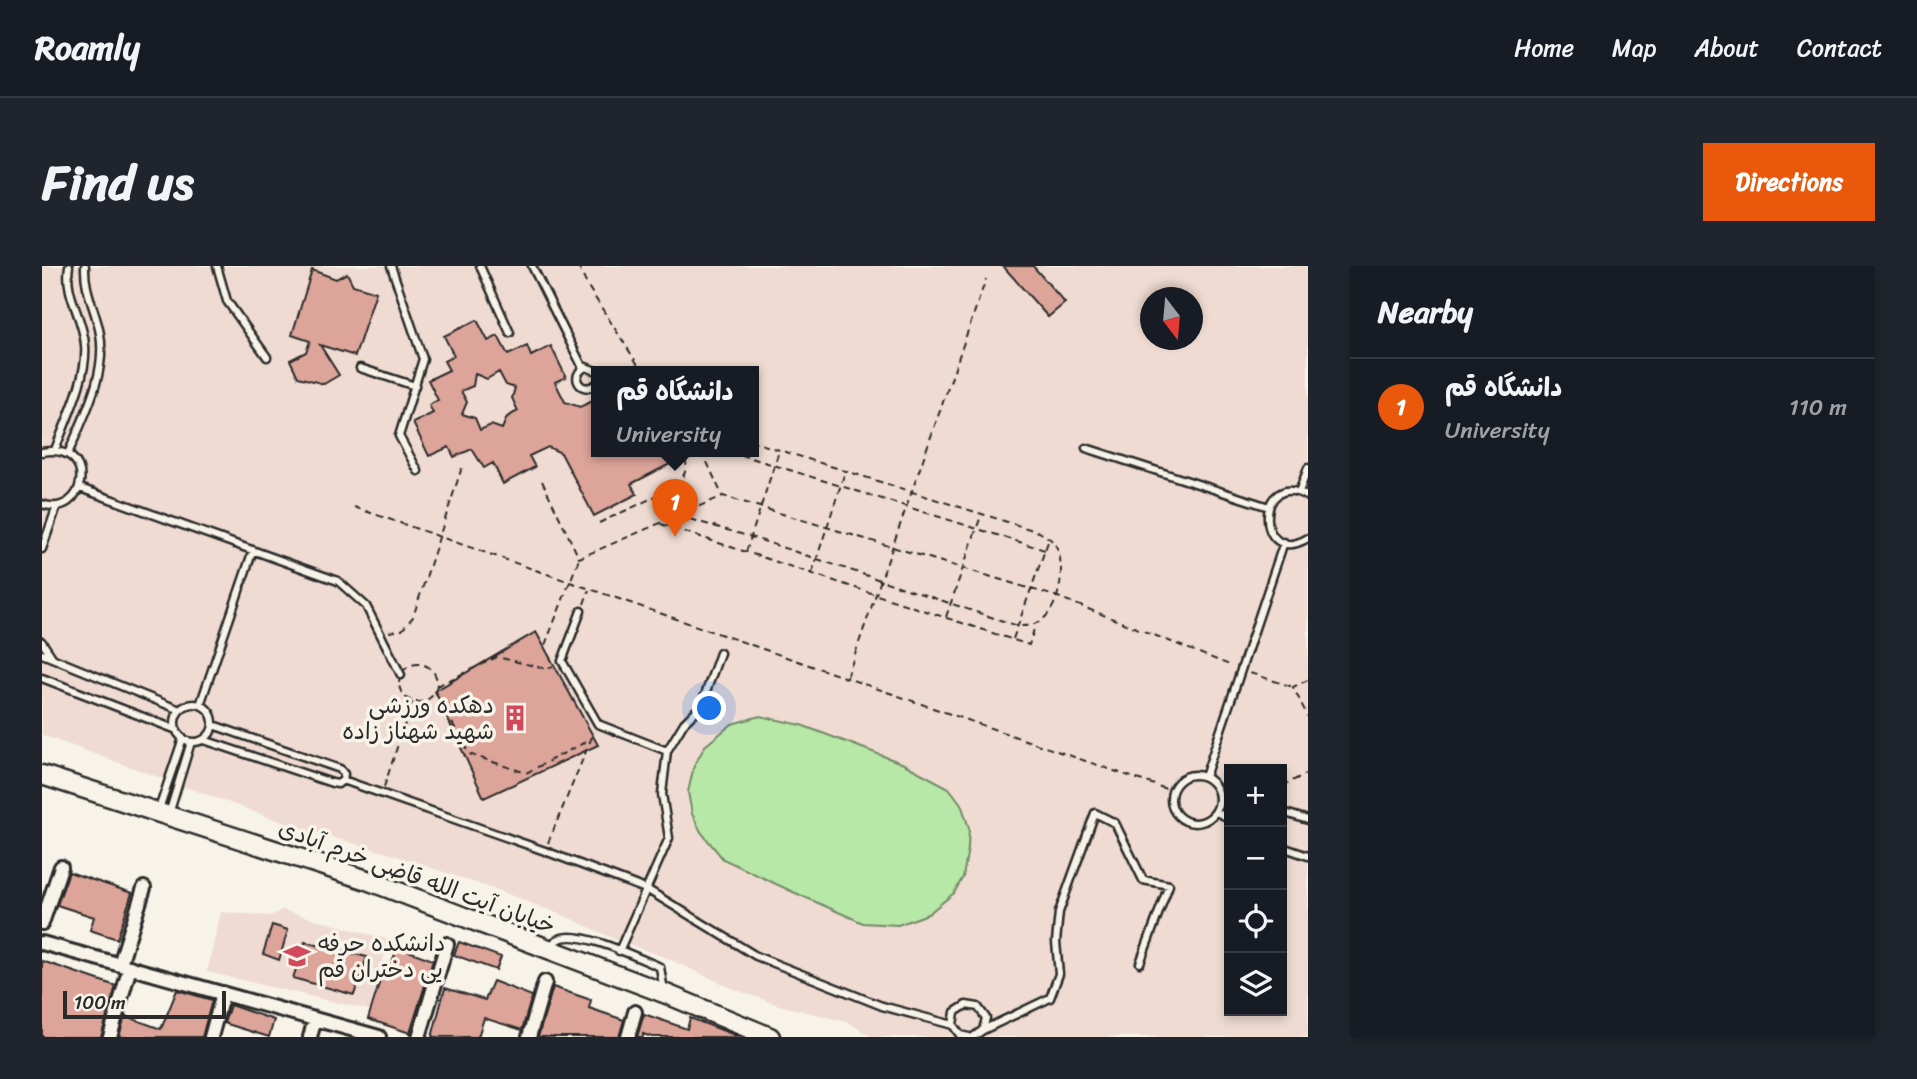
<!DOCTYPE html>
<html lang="en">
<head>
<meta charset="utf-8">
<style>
	:root { --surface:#171b24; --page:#20242c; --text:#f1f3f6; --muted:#9ea1a6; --line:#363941; --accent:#ea580c }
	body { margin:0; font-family:Sriracha,"Playpen Sans Arabic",sans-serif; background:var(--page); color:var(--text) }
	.controls { position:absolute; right:21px; bottom:21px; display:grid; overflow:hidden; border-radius:0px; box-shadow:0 4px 10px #0003 }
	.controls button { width:63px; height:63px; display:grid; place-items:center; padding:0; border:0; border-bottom:2px solid var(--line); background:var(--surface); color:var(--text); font:35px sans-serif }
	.compass { position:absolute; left:1098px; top:21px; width:63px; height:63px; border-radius:50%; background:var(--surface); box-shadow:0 4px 10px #0003; rotate:164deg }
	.scale { position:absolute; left:21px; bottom:18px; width:163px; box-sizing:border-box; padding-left:7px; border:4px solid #2b2b2b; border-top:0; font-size:19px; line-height:24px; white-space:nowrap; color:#2b2b2b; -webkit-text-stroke:5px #f7f3e8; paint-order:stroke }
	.you { position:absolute; left:668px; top:443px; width:24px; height:24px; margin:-18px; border:5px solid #fff; border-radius:50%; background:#1a73e8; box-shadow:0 0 0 10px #1a73e833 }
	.badge { display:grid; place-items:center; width:46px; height:46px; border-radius:50%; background:var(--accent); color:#fff; font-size:23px; font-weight:700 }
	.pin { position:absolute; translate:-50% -58px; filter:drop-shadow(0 2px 4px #0008) }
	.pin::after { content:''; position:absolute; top:37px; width:24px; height:21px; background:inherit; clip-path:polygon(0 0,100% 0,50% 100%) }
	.popup { position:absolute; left:549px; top:100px; width:168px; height:91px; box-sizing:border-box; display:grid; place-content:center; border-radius:0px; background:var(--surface); filter:drop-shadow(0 2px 5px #0005); font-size:23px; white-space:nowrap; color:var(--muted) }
	.popup b { font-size:26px; color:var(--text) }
	.popup::after { content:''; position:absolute; left:50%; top:100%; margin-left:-14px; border:14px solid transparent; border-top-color:var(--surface) }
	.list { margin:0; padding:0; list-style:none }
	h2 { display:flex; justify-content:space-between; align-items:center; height:91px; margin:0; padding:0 28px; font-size:30px }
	h2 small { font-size:23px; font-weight:400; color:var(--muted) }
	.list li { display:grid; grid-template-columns:46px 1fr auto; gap:21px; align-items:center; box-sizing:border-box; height:98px; padding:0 28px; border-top:2px solid var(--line) }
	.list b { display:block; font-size:26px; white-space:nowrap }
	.list p { margin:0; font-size:23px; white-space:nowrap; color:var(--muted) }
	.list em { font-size:23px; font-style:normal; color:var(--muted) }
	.icon { flex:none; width:38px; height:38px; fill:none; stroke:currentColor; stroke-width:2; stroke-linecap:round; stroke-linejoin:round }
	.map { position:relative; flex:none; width:1266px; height:771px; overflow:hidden; border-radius:0px }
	header { display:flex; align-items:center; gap:42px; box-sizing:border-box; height:98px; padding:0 35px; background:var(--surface); border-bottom:2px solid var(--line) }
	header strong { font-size:33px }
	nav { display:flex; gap:38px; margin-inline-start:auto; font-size:24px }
	.intro { display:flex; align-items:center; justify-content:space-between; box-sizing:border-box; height:168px; padding:0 42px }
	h1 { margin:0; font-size:49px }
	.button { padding:18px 32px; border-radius:0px; background:var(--accent); color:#fff; font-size:24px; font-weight:700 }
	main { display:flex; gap:42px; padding:0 42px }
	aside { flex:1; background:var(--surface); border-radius:0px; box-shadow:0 4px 10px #0003 }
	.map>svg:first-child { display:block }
</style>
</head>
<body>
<header>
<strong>Roamly</strong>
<nav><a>Home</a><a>Map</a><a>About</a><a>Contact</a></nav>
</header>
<div class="intro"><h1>Find us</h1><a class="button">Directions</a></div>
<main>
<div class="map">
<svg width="1266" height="771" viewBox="0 0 1266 771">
	<rect width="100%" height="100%" fill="#f7f3e8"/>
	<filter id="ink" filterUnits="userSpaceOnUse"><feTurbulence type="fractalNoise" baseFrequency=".0143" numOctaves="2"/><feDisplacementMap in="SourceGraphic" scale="14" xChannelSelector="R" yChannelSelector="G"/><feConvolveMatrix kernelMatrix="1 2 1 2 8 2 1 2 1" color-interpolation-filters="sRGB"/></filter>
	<g filter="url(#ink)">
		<path fill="#efdbd1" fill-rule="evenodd" d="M 0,0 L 1266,0 L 1266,771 L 830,771 L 806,756 L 736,739 L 692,723 L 620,690 L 579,676 L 530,653 L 463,627 L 355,590 L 252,560 L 0,469 ZM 1108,32 L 1150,32 L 1150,74 L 1108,74 ZM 554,105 L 712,105 L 712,185 L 554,185 ZM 1187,503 L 1240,503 L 1240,745 L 1187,745 Z
			M 240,644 L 347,674 L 327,744 L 165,706 L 179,646 L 229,650 Z"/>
		<path fill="#b8e8a7" stroke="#728a69" stroke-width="2" d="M 718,450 L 759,459 L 807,477 L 862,498 L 907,522 L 919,538 L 927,562 L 926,582 L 921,611 L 912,627 L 886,648 L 856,659 L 821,657 L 749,625 L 681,593 L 659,566 L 650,548 L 646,526 L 652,500 L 663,480 L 690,458 Z"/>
		<path fill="#dda49a" stroke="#2b2b2b" stroke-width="2" fill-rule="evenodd" d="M 961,0 L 991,0 L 1023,37 L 1006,51 Z
			M 270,4 L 294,13 L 305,7 L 311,19 L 334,26 L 313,90 L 278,79 L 297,109 L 282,118 L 256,111 L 248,94 L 264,86 L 268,75 L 250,69 Z
			M 435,54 L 446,75 L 456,70 L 466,89 L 485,80 L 489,90 L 509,80 L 524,111 L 513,116 L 523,136 L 538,141 L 554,133 L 554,185 L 624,185 L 630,197 L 589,218 L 595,228 L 552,250 L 519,187 L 506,181 L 487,190 L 493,201 L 461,218 L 451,197 L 442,202 L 430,183 L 412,191 L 407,181 L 387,190 L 371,157 L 391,147 L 387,139 L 396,134 L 386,114 L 407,104 L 402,95 L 412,90 L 402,70 ZM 457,106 L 464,119 L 473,122 L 470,132 L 476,145 L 465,151 L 460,163 L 449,159 L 438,164 L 433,152 L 420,148 L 425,136 L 419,125 L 431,120 L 433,108 L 445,113 Z
			M 494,366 L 556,479 L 442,532 L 393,425 Z
			M 27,606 L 90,627 L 75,673 L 48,664 L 52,651 L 15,639 Z
			M 230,659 L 246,664 L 237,694 L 221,688 Z
			M 263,676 L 325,691 L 312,729 L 251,712 Z
			M 417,676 L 459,691 L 454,704 L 412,689 Z
			M 356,681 L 391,694 L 368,767 L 326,753 L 340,708 L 344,710 Z
			M 0,695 L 74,720 L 59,771 L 0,771 Z
			M 451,715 L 490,730 L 480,764 L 442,752 L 436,771 L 390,771 L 403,722 L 443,734 Z
			M 511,721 L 549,734 L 547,742 L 582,754 L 577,771 L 496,771 Z
			M 135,724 L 170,734 L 160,771 L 77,771 L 83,750 L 119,763 Z
			M 188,739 L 232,754 L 227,771 L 182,757 Z
			M 602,748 L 645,763 L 648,752 L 698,771 L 610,771 L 601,768 L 601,771 L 595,771 Z"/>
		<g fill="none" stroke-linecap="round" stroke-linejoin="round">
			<g stroke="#2b2b2b" stroke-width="11">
				<path id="lane" d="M 175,0 L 185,35 L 225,91
					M 349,0 L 381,93 L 357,170 L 376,205
					M 438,0 L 468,67
					M 490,0 L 541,102
					M 318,102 L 373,120
					M 554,105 L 544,101 C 526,109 539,130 554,118
					M 1044,182 L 1227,241
					M 13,184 C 24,154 46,111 43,79 C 41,50 22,30 27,0
					M 0,186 C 58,176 44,254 0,238
					M 26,188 C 41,152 65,109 58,68 C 54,44 42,26 43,0
					M 38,222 L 296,315 L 324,340 L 359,409
					M 1257,226 L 1266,202
					M 1266,231 C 1213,199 1212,304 1266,272
					M 0,283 L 15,240
					M 539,345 L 520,395 L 556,458 L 625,485
					M 0,376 L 10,391
					M 0,388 L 138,444
					M 0,412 L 135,464
					M133 457a19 19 0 1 1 38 0a19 19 0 1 1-38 0Z
					M 158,439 L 211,284
					M 162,474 L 290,517 L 296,518 L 301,514 L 302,508 L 298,503 L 171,459
					M1129 533a24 24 0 1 1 48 0a24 24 0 1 1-48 0Z
					M 1163,511 L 1242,276
					M 301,514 L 503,585 L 606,624 L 714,690 L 840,740 L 911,759
					M 117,543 L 141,472
					M 1174,546 L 1187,552
					M 1240,546 L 1266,554
					M 127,548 L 149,476
					M 1240,581 L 1266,590
					M 508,680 C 511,678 513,674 517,673 C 538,663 596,692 618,701 L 622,725
					M 577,685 L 627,572 L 620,528 L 625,485 L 642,457 L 659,440 L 678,387
					M 941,764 L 1008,732 L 1017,708 L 1014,676 L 1017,646 L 1053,547 L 1073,557 L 1101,614 L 1127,619 L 1098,697
					M 927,771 L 918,769 L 911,759 L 913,746 L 924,739 L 936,741 L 944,752 L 941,764 L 931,771"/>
			</g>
			<g stroke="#2b2b2b" stroke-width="18">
				<path id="street" d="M 0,657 L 19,601
					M 0,677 L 337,771
					M 78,698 L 102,622
					M 68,771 L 88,701
					M 169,771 L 181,727
					M 268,771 L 273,753
					M 377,771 L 405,678
					M 487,771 L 503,716
					M 586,771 L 593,746"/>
			</g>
			<g stroke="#2b2b2b" stroke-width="23">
				<path id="secondary" d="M 0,509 L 325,614 L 622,727 L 728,771"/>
			</g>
			<path stroke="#2b2b2b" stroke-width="2" stroke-dasharray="7 5" stroke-linecap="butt" d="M 536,0 L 545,19 L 600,105
				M 621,101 L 623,105
				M 660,185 L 680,229
				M 687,185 L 1003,284
				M 500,215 L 537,292 L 681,230 L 1016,331 L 1190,400
				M 312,241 L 1130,525
				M 637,250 L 709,271 L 976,360 C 981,360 987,360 992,358 C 1018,350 1025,301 1014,280 C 1010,273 1004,270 997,266 L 712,176
				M 557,257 C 575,248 631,225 640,212 C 646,203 645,194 641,185
				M 619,258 L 987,379 L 993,360
				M 704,286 L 737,185
				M 770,307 L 803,206
				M 542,338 L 547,324
				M 904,351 L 940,247
				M 347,366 L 360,364 L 371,351 L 421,198
				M 971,373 L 1007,273
				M 503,379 L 537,293
				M357 417a19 19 0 1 1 38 0a19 19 0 1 1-38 0Z
				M 1208,407 L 1251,421
				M 805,411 L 944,13
				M 1266,414 L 1251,421 L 1266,451
				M 395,420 L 455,391 L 505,403 L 511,400
				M 393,425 L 427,488 L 484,507 L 549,473
				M 1240,520 L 1266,507
				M 342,521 L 370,436
				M 506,577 L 552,466"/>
			<use href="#lane" stroke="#f7f3e8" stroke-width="6"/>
			<use href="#street" stroke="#f7f3e8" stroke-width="12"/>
			<use href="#secondary" stroke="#f7f3e8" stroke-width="18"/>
		</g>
	</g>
	<defs>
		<g id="building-bare" transform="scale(2.1)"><path d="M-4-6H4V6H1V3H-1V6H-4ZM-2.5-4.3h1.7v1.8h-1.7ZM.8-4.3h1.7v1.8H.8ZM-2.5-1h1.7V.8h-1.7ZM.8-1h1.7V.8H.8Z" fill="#d1495b" stroke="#f7f3e8" stroke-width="2.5" paint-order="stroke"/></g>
		<g id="university-bare" transform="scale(2.1)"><path d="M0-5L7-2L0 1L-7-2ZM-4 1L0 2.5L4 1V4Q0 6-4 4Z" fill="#d1495b" stroke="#f7f3e8" stroke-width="2.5" paint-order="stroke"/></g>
	</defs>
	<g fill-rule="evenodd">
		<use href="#building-bare" x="473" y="452"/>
		<use href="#university-bare" x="255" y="690"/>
	</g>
	<g text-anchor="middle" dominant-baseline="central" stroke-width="7" stroke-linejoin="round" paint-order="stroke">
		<g font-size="23" fill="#2b2b2b" stroke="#f7f3e8" text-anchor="end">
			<text x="452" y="439">دهکده ورزشی<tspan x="452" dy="26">شهید شهناز زاده</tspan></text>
			<text x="276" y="677" text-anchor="start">دانشکده حرفه<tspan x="276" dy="26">یی دختران قم</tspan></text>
		</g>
		<g font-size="23" fill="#2b2b2b" stroke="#f7f3e8">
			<text transform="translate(375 611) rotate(20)">خیابان آیت الله قاضی خرم آبادی</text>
		</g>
	</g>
</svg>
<div class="controls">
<button>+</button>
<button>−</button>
<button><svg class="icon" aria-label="locate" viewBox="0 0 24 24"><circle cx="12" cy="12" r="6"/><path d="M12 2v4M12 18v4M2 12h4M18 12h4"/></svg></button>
<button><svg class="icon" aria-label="layers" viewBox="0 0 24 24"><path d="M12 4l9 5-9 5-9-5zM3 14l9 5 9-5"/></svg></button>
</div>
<svg class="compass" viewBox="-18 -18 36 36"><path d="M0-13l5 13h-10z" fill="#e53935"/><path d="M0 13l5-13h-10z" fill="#9ea1a6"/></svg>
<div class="scale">100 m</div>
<div class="you"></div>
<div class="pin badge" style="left:633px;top:271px">1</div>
<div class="popup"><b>دانشگاه قم</b>University</div>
</div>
<aside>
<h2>Nearby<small></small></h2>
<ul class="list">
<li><span class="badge">1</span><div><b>دانشگاه قم</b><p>University</p></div><em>110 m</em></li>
</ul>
</aside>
</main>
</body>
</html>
